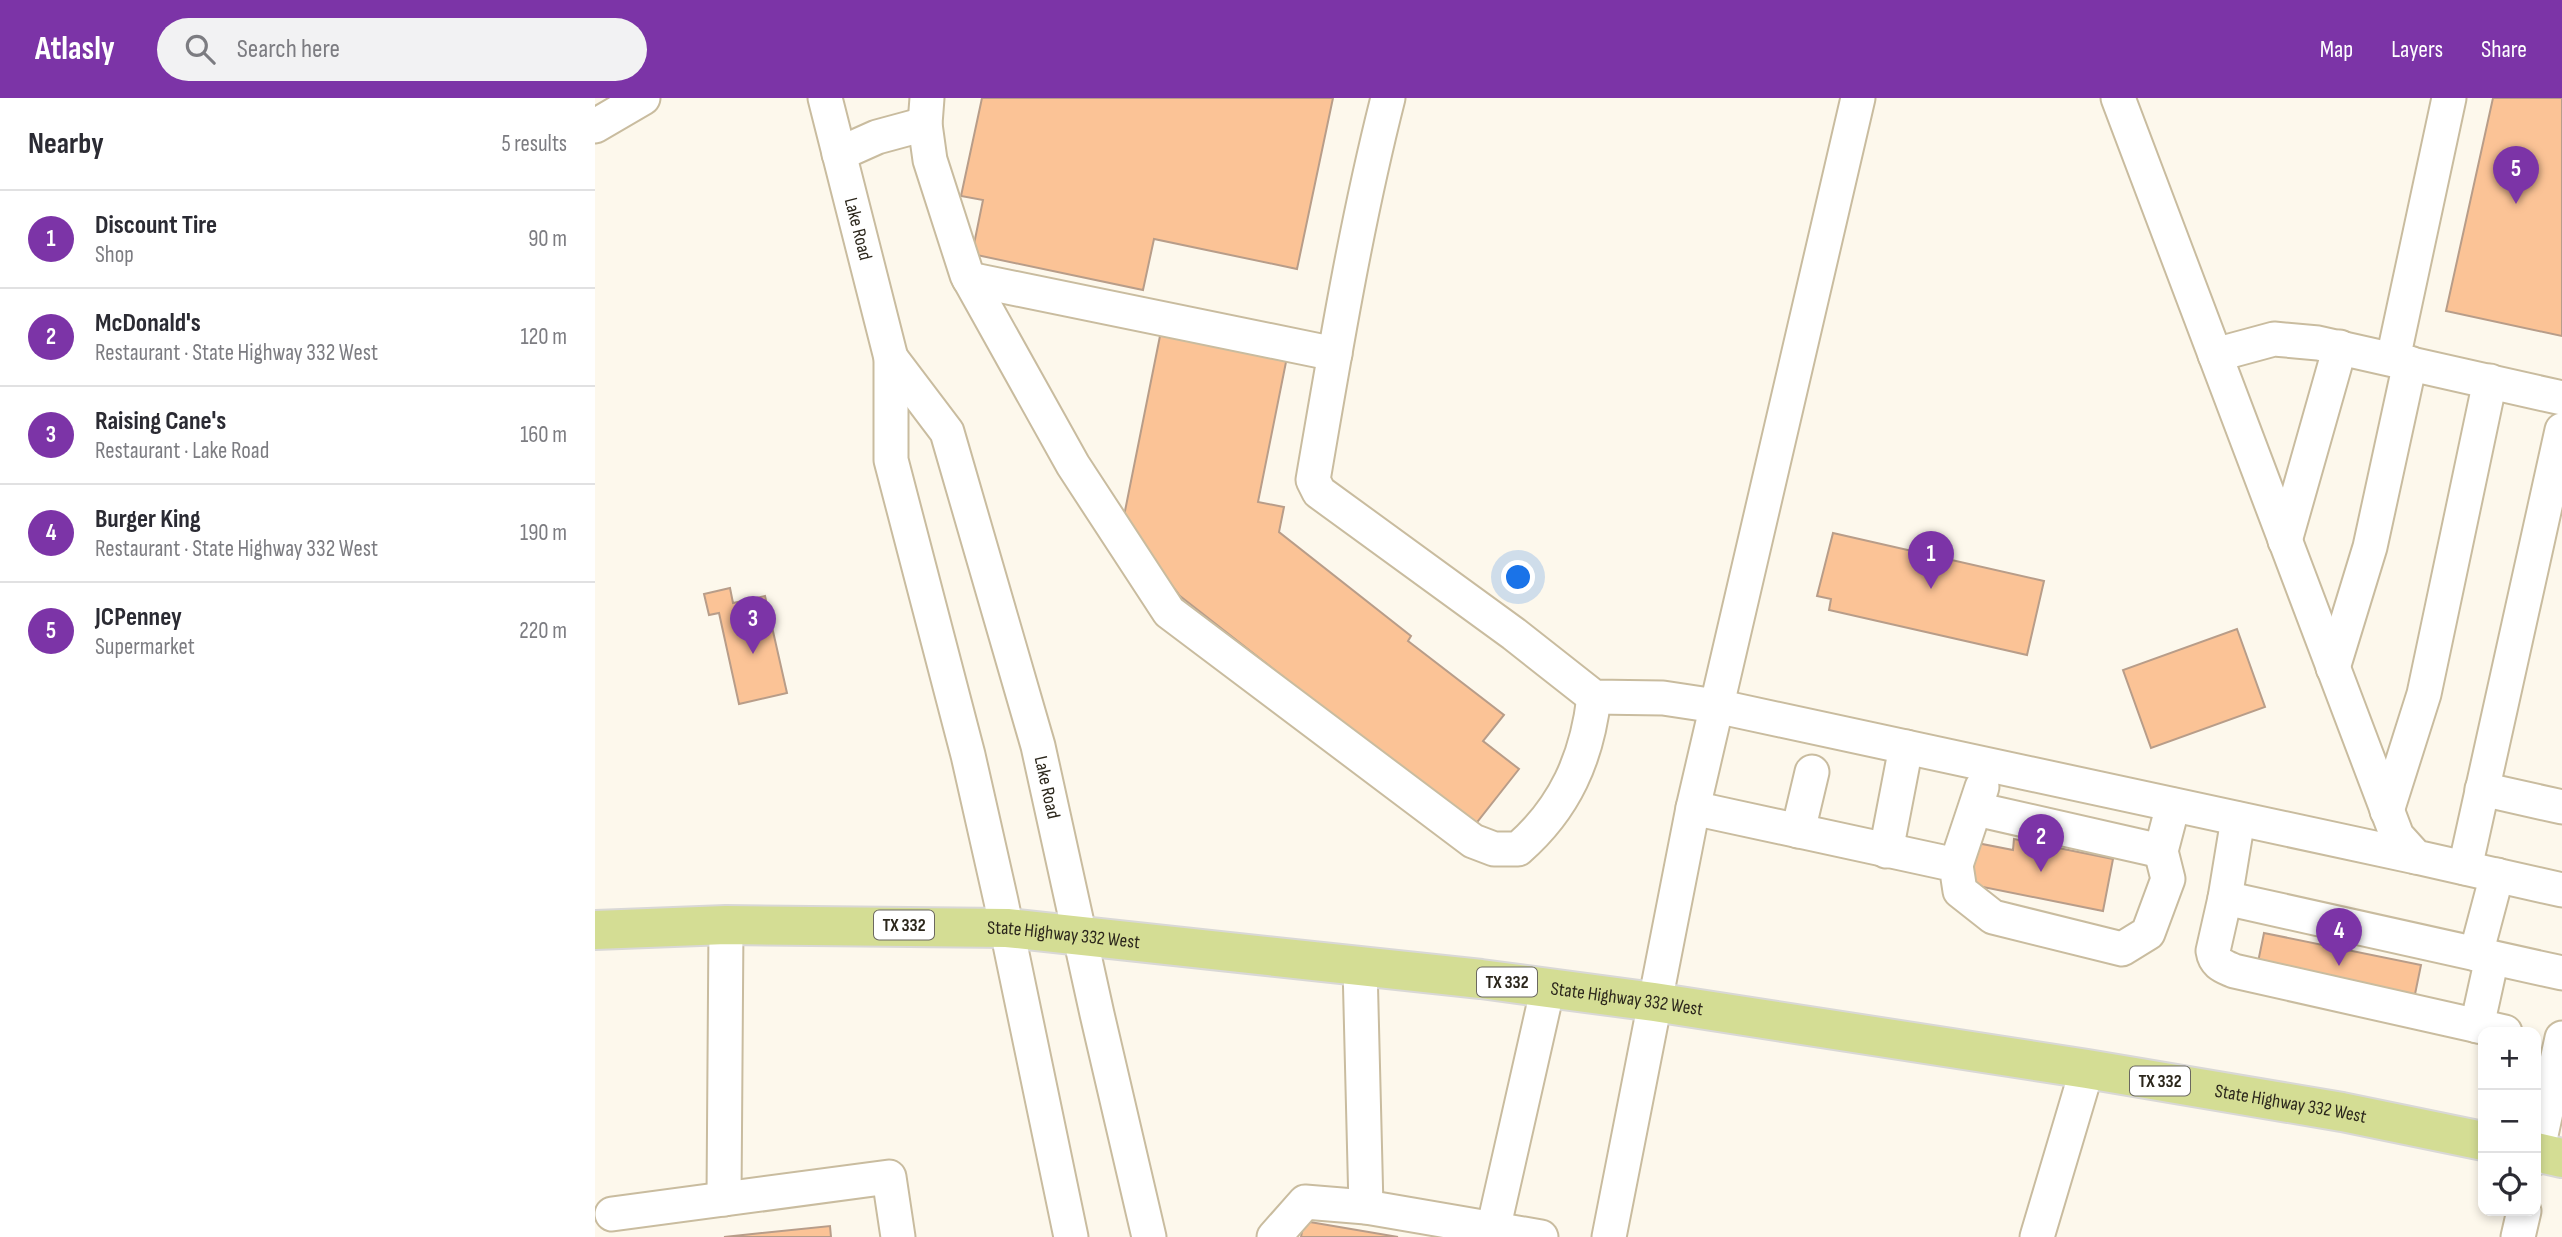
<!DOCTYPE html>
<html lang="en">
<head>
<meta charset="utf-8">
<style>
	:root { --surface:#fff; --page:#f2f2f3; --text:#2b2b33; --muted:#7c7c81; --line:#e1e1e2; --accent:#7c34a7 }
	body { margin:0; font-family:"Sofia Sans Condensed",sans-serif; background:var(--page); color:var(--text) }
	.controls { position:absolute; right:21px; bottom:21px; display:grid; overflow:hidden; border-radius:14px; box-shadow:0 4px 10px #0003 }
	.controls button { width:63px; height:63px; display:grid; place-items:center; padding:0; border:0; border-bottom:2px solid var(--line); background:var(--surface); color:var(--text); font:35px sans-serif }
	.you { position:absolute; left:924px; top:480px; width:24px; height:24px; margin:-18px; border:5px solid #fff; border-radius:50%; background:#1a73e8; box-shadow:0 0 0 10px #1a73e833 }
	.badge { display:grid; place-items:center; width:46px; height:46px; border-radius:50%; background:var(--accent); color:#fff; font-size:23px; font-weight:700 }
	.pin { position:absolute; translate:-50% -58px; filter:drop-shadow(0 2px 4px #0008) }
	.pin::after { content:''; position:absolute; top:37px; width:24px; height:21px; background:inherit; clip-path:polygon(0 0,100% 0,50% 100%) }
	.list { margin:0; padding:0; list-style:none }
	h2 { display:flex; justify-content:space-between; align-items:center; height:91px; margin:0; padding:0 28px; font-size:30px }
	h2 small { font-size:23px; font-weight:400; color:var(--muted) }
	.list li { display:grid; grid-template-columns:46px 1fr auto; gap:21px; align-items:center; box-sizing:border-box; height:98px; padding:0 28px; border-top:2px solid var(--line) }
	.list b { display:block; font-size:26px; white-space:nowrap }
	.list p { margin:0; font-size:23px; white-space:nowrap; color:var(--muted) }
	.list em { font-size:23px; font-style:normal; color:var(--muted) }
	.icon { flex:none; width:38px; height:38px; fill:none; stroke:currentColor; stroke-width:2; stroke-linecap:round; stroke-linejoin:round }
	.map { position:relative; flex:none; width:1967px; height:1139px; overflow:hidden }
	header { display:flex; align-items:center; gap:42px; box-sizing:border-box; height:98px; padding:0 35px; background:var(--accent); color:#fff }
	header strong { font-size:33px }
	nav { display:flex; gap:38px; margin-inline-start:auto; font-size:24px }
	.search { width:490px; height:63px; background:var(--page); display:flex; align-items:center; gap:18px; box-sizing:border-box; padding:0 24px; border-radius:38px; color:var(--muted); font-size:26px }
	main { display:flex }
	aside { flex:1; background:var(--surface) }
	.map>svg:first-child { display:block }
</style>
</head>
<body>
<header>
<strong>Atlasly</strong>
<div class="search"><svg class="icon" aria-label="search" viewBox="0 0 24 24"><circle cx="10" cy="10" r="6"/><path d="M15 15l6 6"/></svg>Search here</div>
<nav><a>Map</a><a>Layers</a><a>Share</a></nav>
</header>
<main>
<aside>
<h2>Nearby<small>5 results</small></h2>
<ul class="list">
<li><span class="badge">1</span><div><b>Discount Tire</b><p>Shop</p></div><em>90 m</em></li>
<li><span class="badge">2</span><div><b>McDonald's</b><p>Restaurant · State Highway 332 West</p></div><em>120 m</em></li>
<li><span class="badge">3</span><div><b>Raising Cane's</b><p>Restaurant · Lake Road</p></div><em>160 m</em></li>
<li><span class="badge">4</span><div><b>Burger King</b><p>Restaurant · State Highway 332 West</p></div><em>190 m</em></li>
<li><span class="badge">5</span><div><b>JCPenney</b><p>Supermarket</p></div><em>220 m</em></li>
</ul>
</aside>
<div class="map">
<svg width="1967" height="1139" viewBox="0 0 1967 1139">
	<rect width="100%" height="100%" fill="#fdf8ec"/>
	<path fill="#fbc396" stroke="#b89d89" stroke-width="2" d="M 387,0 L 738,0 L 702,171 L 559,141 L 548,192 L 377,156 L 388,102 L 366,98 Z
		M 1898,0 L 1967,0 L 1967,238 L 1851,213 Z
		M 566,233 L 692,259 L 663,404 L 689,409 L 684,434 L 816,538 L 813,543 L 909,617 L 888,643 L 924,671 L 879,728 L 585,498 L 528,423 Z
		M 1238,435 L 1449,483 L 1432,557 L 1234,512 L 1236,501 L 1222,498 Z
		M 135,490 L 138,505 L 170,498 L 192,595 L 144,606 L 124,515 L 114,517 L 109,496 Z
		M 1642,531 L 1670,609 L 1556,650 L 1528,572 Z
		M 1419,741 L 1518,761 L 1508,813 L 1373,786 L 1382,745 L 1418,752 Z
		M 1669,835 L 1826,867 L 1819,901 L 1662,869 Z
		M 709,1123 L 803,1139 L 706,1139 Z
		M 235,1128 L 236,1139 L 129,1139 Z"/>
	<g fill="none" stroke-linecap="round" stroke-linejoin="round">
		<g stroke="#c9bc9f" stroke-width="37">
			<g id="minor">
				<path id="s1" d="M 230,0 L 296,260 L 296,362 L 373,657 L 406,803 L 476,1139"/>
				<path d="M 332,0 L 330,26 L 335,62 L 372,177 L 478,367 L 574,514 L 878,743 L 899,751 L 923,751 C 970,710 992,660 999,599"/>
				<path d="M 793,0 C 761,126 740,254 718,382 L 724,394 L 919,536 L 999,599 L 1068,600 L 1121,608 L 1821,759"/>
				<path d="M 1523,0 L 1802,738 L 1821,759 L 1967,792"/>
				<path d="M 0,28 L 48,0"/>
				<path d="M 244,56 L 282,39 L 330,26"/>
				<path d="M 374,181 L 740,256"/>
				<path d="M 1620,257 L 1679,241 L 1723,245 L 1967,300"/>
				<path id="s2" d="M 296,260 L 352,334 L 443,648 L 502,916 L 554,1139"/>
				<path d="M 1798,261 L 1854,0"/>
				<path d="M 1690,443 L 1745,249"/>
				<path d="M 1738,570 L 1775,449 L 1815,265"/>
				<path d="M 1887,691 L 1967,709"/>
				<path d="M 1098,710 L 1361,767 L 1365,793 L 1398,819 L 1527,851 L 1553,835 L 1573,781 L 1566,753 L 1578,707"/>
				<path d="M 1381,711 L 1566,753"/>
				<path d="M 1792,713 L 1829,596 L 1895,283"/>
				<path d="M 1643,721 L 1630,800 L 1618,853 C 1620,866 1628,868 1639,873 L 1910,934"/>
				<path d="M 1203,733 L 1217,674"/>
				<path d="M 1291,753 L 1311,649"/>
				<path d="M 1361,767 L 1387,689"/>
				<path d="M 1870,770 L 1967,332"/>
				<path d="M 1630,800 L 1967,875"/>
				<path d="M 1881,856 L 1902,777"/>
				<path d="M 765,868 L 771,1109"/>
				<path d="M 1882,928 L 1897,860"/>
				<path d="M 1941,1060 L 1967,940"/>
				<path d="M 129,1101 L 131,827"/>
				<path d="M 17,1116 L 294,1079 L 303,1139"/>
				<path d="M 898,1132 L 953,889"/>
				<path d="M 679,1139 L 710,1104 L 771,1109 L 946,1139"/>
				<path d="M 1014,1139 L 1098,710 L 1263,0"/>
				<path d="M 1442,1139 L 1492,971"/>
				<path d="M 1923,1139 L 1929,1113"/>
			</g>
		</g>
		<g stroke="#d9d8d6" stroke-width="42">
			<g id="major">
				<path id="s3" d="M 0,832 L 131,827 L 412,830 L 886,881 L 1059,904 L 1492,971 L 1747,1014 L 1888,1043"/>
				<path d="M 1941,1054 L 1967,1060"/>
			</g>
		</g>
		<use href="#minor" stroke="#fff" stroke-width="33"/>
		<use href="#major" stroke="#d4dd94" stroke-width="38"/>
	</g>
	<g text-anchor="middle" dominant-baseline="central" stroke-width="5" stroke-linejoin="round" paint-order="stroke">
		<g fill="#fff" stroke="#6b6860" stroke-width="2">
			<rect x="279" y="812.5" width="60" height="29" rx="5"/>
			<rect x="882" y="869.5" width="60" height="29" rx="5"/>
			<rect x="1535" y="968.5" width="60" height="29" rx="5"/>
		</g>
		<g font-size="18" font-weight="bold" fill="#2c271c">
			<text x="309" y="827">TX 332</text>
			<text x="912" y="884">TX 332</text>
			<text x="1565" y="983">TX 332</text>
		</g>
		<g font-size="19" fill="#2c271c" stroke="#fff">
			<text stroke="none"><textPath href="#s1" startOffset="135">Lake Road</textPath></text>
			<text stroke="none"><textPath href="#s2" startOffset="462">Lake Road</textPath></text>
			<text stroke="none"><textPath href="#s3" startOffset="469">State Highway 332 West</textPath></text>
			<text stroke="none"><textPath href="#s3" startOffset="1036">State Highway 332 West</textPath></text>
			<text stroke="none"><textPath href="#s3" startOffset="1708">State Highway 332 West</textPath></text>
		</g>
	</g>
</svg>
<div class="controls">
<button>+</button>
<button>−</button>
<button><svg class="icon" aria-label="locate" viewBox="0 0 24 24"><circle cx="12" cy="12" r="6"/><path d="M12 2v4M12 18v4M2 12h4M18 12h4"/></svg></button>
</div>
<div class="you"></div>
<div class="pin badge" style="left:1336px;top:491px">1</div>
<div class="pin badge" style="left:1446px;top:774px">2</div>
<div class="pin badge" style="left:158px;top:556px">3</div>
<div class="pin badge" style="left:1744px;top:868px">4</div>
<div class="pin badge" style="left:1921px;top:106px">5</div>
</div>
</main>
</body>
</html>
